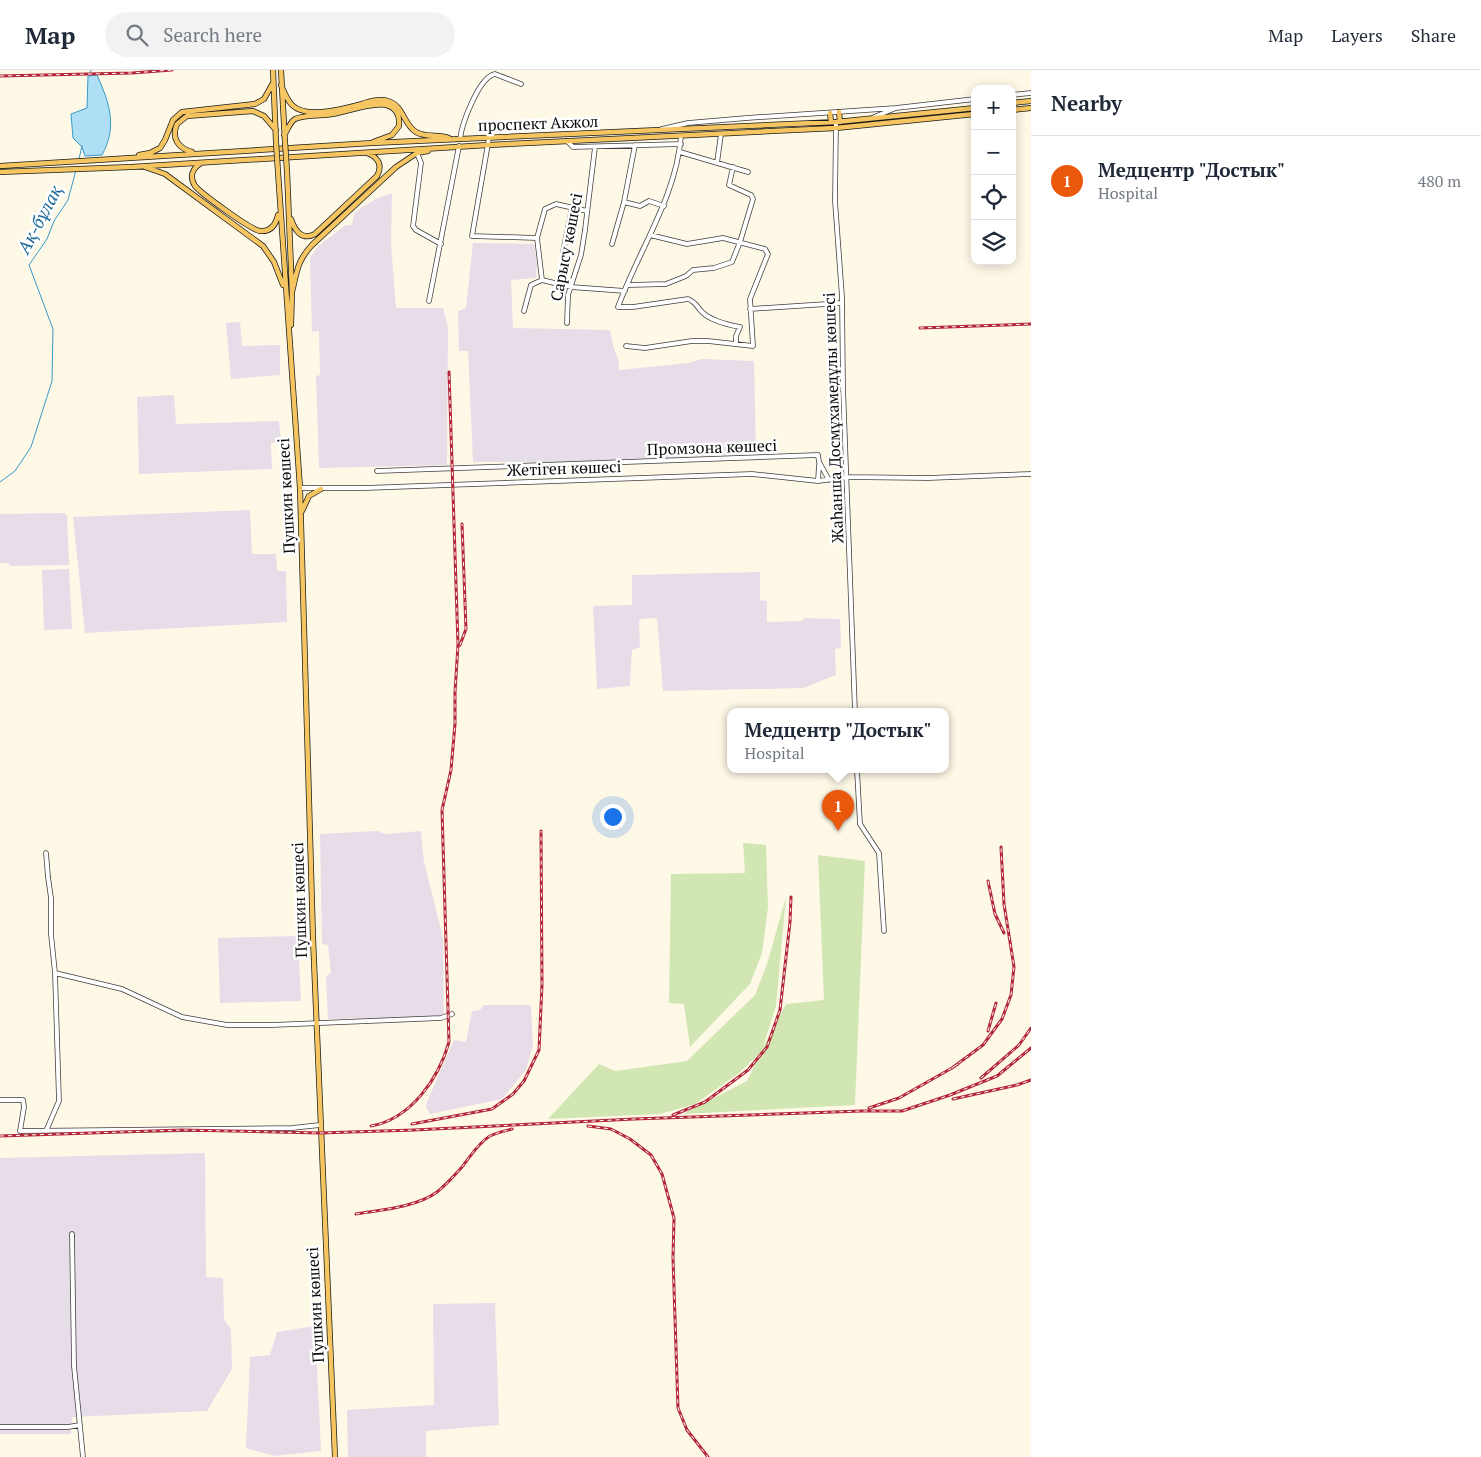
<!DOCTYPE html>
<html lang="en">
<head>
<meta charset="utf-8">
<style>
	:root { --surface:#fff; --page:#f2f2f3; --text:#1f2937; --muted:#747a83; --line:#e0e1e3; --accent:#ea580c }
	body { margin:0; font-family:"PT Serif",serif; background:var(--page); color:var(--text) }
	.controls { position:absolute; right:15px; top:15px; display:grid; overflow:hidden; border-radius:10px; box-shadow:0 2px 12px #0003 }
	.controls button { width:45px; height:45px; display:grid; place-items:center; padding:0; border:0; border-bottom:1px solid var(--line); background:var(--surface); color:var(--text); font:25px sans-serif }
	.you { position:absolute; left:612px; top:746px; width:18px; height:18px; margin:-12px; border:4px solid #fff; border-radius:50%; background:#1a73e8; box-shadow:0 0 0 8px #1a73e833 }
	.badge { display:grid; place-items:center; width:32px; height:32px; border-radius:50%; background:var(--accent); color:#fff; font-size:16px; font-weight:700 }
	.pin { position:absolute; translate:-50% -41px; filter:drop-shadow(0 1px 2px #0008) }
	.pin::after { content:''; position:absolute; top:26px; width:18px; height:15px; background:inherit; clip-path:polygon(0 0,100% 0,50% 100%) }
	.popup { position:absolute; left:727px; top:638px; width:222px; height:65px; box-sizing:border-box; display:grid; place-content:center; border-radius:10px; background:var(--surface); filter:drop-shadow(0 1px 4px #0005); font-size:16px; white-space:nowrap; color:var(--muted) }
	.popup b { font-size:19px; color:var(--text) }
	.popup::after { content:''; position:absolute; left:50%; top:100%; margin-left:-10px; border:10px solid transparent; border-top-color:var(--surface) }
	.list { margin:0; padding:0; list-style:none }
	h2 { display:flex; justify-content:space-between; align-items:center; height:65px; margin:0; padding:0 20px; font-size:21px }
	h2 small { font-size:16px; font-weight:400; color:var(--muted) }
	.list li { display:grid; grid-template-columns:32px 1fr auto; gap:15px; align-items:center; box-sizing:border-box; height:90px; padding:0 20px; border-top:1px solid var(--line) }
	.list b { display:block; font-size:19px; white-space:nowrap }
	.list p { margin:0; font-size:16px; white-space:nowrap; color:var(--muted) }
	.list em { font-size:16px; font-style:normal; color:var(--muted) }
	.icon { flex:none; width:28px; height:28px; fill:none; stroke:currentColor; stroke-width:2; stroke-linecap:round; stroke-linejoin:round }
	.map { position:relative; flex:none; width:1031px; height:1387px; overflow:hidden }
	header { display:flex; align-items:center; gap:30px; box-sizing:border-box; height:70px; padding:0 25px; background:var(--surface); border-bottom:1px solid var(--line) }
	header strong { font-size:24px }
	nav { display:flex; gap:28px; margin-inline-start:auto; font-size:18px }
	.search { width:350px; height:45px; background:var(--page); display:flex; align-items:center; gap:12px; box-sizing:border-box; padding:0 18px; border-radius:28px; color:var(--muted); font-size:19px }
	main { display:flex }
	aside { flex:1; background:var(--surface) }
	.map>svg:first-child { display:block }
</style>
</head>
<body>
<header>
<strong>Map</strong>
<div class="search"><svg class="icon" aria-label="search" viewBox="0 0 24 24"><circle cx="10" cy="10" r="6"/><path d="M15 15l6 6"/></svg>Search here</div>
<nav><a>Map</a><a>Layers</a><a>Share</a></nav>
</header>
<main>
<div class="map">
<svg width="1031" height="1387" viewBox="0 0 1031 1387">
	<rect width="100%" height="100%" fill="#fef8e7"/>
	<path fill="#e7dde9" d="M 392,123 L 391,174 L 396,238 L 443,238 L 448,257 L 447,395 L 319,398 L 316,306 L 320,305 L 319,261 L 312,262 L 310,188 L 318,176 L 346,155 L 352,155 L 354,144 L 362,137 L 378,128 Z
		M 473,173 L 534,174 L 537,195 L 536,208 L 511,210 L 513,258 L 610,260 L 613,275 L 619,293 L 619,300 L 689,293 L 702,289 L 754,291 L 756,384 L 565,392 L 473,392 L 468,281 L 459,281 L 458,241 L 466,238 Z
		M 240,252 L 242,276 L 280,275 L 280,305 L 231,309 L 226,253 Z
		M 174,325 L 176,354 L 279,351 L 281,372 L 271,373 L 272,399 L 139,404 L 137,327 Z
		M 250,440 L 252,484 L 276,484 L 277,501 L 286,501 L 287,552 L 85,563 L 73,447 Z
		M 65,443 L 67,446 L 69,495 L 10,496 L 8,493 L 0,493 L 0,444 Z
		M 69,499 L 72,559 L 44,560 L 42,500 Z
		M 760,502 L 760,530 L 767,531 L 767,552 L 803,551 L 804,548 L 840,549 L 841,578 L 835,579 L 836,605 L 803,618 L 663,621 L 657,548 L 641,549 L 639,552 L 640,577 L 632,580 L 630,616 L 597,619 L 593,536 L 632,535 L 632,505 Z
		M 377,761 L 386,764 L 421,761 L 424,792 L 443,868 L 444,944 L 440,947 L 328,949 L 326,906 L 331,903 L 328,875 L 322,874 L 320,764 Z
		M 298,866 L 301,931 L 220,933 L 218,868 Z
		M 484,935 L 531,935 L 533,975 L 526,1000 L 502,1029 L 430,1044 L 426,1037 L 427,1032 L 454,970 L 466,972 L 472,941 L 480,940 Z
		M 205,1083 L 206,1207 L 223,1208 L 224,1250 L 231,1259 L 232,1299 L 207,1341 L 72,1347 L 71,1364 L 0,1364 L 0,1088 Z
		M 495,1233 L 499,1355 L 426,1361 L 426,1387 L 348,1387 L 347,1340 L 434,1335 L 433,1234 Z
		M 315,1256 L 321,1381 L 274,1386 L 246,1378 L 250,1287 L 270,1285 L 277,1262 Z"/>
	<path fill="#d2e6b3" d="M 743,773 L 766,775 L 768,837 L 762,883 L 750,914 L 690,977 L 684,934 L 669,933 L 671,804 L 745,803 Z
		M 818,785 L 865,791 L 855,1035 L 683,1044 L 747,1011 L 761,982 L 739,1003 L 695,1034 L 660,1044 L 548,1049 L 599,994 L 615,1001 L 687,991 L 755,925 L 767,894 L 786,827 L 776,936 L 763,977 L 786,934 L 824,930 Z"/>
	<path fill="#aedff4" stroke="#379ac8" d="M 97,5 C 109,32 118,56 102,85 L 85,86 L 82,77 L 73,68 L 71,44 L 87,38 L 88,6 Z"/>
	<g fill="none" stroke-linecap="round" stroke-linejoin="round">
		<path stroke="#379ac8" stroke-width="1" d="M 90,5 L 91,0
			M 79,89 L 82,76
			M 0,412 L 15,401 L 31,377 L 52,311 L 53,259 L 29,195 L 47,169 L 54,151 L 68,130 L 76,100"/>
		<g stroke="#3d3d3d" stroke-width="5.5">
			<path id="minor" d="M 1012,25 L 1031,23
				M 874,47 L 896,38 L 975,29
				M 836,52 L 835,131 L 842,227 L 843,317 L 855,642
				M 662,59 L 688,53 L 747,48 L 896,38
				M 681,66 C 676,128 639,179 618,237 L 633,237 L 688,229 C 696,232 697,237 702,242 C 711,251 729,255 740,257 L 736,266 L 736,274
				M 489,68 L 472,166 L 537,168
				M 460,69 C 462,53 479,7 495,4 L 521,14
				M 567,71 L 573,77 L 681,74
				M 680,82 L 748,102
				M 417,83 L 421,93 L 413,156 L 416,160 L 441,174
				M 717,93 L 721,64
				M 624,132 L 640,136 L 649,131 L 664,136
				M 612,174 L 624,132 L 635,75
				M 563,182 L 572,138
				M 542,210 L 571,217 L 625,221
				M 628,215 L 666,214 L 686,206 L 693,200 L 714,198 L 732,192 L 740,172 L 753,129 L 751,125 L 729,115 L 733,97
				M 429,231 L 459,76
				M 750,239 L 842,233
				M 524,241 L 531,215 L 542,210 L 537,168 L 545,139 L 556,134 L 587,141
				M 567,253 L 568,225 L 581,185 L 585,160 L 595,77
				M 626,276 L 645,278 L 692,271 L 708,271 L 753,276 L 750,229 L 768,184 L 765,179 L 723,168 L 687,174 L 650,165
				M 377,401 L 818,385 L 819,392 L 829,410
				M 818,411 L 819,395
				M 300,418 L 365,418 L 752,404 L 818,411 L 847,407 L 928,408 L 1031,404
				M 857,700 L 860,754 L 879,783 L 884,861
				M 46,783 L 48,807 L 51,828 L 51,864 L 55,903 L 59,1031 L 46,1061
				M 55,903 L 122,919 L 182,947 L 227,955 L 272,955 L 441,948 L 452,944
				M 0,1030 L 23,1030 L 24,1037 L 20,1061 L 292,1058 L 320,1055
				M 72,1164 L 74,1296 L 83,1387
				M 0,1357 L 68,1357 L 80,1355"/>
		</g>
		<g stroke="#1b1b1b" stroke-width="6">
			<path id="major" d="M 273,0 L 276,72
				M 281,0 L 285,72
				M 281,15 C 284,22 287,30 292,35 C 306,49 342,39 358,35 C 368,32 379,28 388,31 C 404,36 403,54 416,62 C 426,68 438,64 449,68
				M 1012,33 L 1031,31
				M 1012,40 L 1031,38
				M 839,42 L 840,52
				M 830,43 L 831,52
				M 284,65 C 288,60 289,53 295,49 C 305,44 322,46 333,44 C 352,41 402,18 399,56 L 392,65 L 373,72
				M 192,82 C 178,78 171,68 177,54 L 187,46 L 253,41 L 264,46 L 276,60
				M 139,85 L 150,83 L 160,78 L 165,70 L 173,50 L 182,42 L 255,34 L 264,29 L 273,13
				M 201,93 C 192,99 189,106 195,116 C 202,124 251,160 260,161 C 271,162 276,154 278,145
				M 0,96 L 372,73 L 836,52 L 975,38
				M 145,97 L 165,104 L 263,176 L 274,192 L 283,215
				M 287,101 L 292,222 L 291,255
				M 0,102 L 131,97 L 488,75 L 836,58 L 975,44
				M 278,102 L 300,418 L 313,868 L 335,1387
				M 291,149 C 295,161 302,171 315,164 L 377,106 C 383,95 378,87 367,83
				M 292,222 C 297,202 297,191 312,175 L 396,97 L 417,83 L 428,81
				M 302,441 L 309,426 L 321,419"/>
		</g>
		<use href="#minor" stroke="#fff" stroke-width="4"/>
		<use href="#major" stroke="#f5c561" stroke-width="4.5"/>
		<g stroke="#b42739" stroke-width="3">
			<path id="rail" d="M 0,6 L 132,3 L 172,0
				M 920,258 L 1031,254
				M 460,575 L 466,559 L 462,454
				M 988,811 L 995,844 L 1004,863
				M 988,961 L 996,933
				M 952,998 L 983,975 L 1002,949 L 1011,925 L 1014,897 L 1004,834 L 1001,777
				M 981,1008 L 1019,975 L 1031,958
				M 953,1029 L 1017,1015 L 1031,1010
				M 869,1038 L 899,1028 L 952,998 L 958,994
				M 673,1045 L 705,1032 L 748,1000 L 767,977 L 780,940 L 790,852 L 791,827
				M 412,1054 L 492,1039 L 513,1024 L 524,1011 L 539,980 L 542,915 L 541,761
				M 371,1056 C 411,1049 439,1008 449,972 L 442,740 L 451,700 L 455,654 L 455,622 L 458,575 L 449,302
				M 588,1056 L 611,1059 L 630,1069 L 651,1085 L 662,1104 L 674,1148 L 673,1188 L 678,1338 L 687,1360 L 708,1387
				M 0,1066 L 182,1060 L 320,1063 L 414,1060 L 634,1049 L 862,1041 L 902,1041 L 950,1025 L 997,1006 L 1031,978
				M 356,1144 C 380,1140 417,1137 437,1122 C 446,1115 454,1106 462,1097 C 470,1087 478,1073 490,1066 C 496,1063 505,1061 512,1059"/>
		</g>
		<use href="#rail" stroke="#fff" stroke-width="1" stroke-dasharray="4" stroke-linecap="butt"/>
		<g stroke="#1b1b1b" stroke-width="6" stroke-linecap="butt">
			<path id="major-bridge" d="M 276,72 L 278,102
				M 285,72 L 287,101"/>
		</g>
		<use href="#major-bridge" stroke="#f5c561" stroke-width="4.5"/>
	</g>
	<g text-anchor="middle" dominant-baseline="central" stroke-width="5" stroke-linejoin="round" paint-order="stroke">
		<g font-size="16" fill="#0a0a0a" stroke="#fff">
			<text transform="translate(538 53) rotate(-2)">проспект Акжол</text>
			<text transform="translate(566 177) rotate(-79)">Сарысу көшесі</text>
			<text transform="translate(833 348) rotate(-92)">Жаһанша Досмұхамедұлы көшесі</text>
			<text transform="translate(712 377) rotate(-2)">Промзона көшесі</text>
			<text transform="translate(564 398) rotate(-2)">Жетіген көшесі</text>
			<text transform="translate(286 426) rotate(-93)">Пушкин көшесі</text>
			<text transform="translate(299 830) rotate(-92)">Пушкин көшесі</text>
			<text transform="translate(315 1235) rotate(-93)">Пушкин көшесі</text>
		</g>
		<g font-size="18" font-style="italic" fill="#196996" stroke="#fff">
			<text transform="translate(39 149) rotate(-62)">Ақ-бұлақ</text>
		</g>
	</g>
</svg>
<div class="controls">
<button>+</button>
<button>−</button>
<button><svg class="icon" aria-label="locate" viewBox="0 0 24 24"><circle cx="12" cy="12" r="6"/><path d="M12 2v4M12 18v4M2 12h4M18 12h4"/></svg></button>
<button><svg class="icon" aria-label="layers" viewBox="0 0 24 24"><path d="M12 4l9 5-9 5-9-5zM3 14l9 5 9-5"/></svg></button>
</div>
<div class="you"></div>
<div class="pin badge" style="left:838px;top:761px">1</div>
<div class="popup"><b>Медцентр &quot;Достык&quot;</b>Hospital</div>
</div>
<aside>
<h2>Nearby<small></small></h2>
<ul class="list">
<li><span class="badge">1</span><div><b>Медцентр &quot;Достык&quot;</b><p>Hospital</p></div><em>480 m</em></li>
</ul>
</aside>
</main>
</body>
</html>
